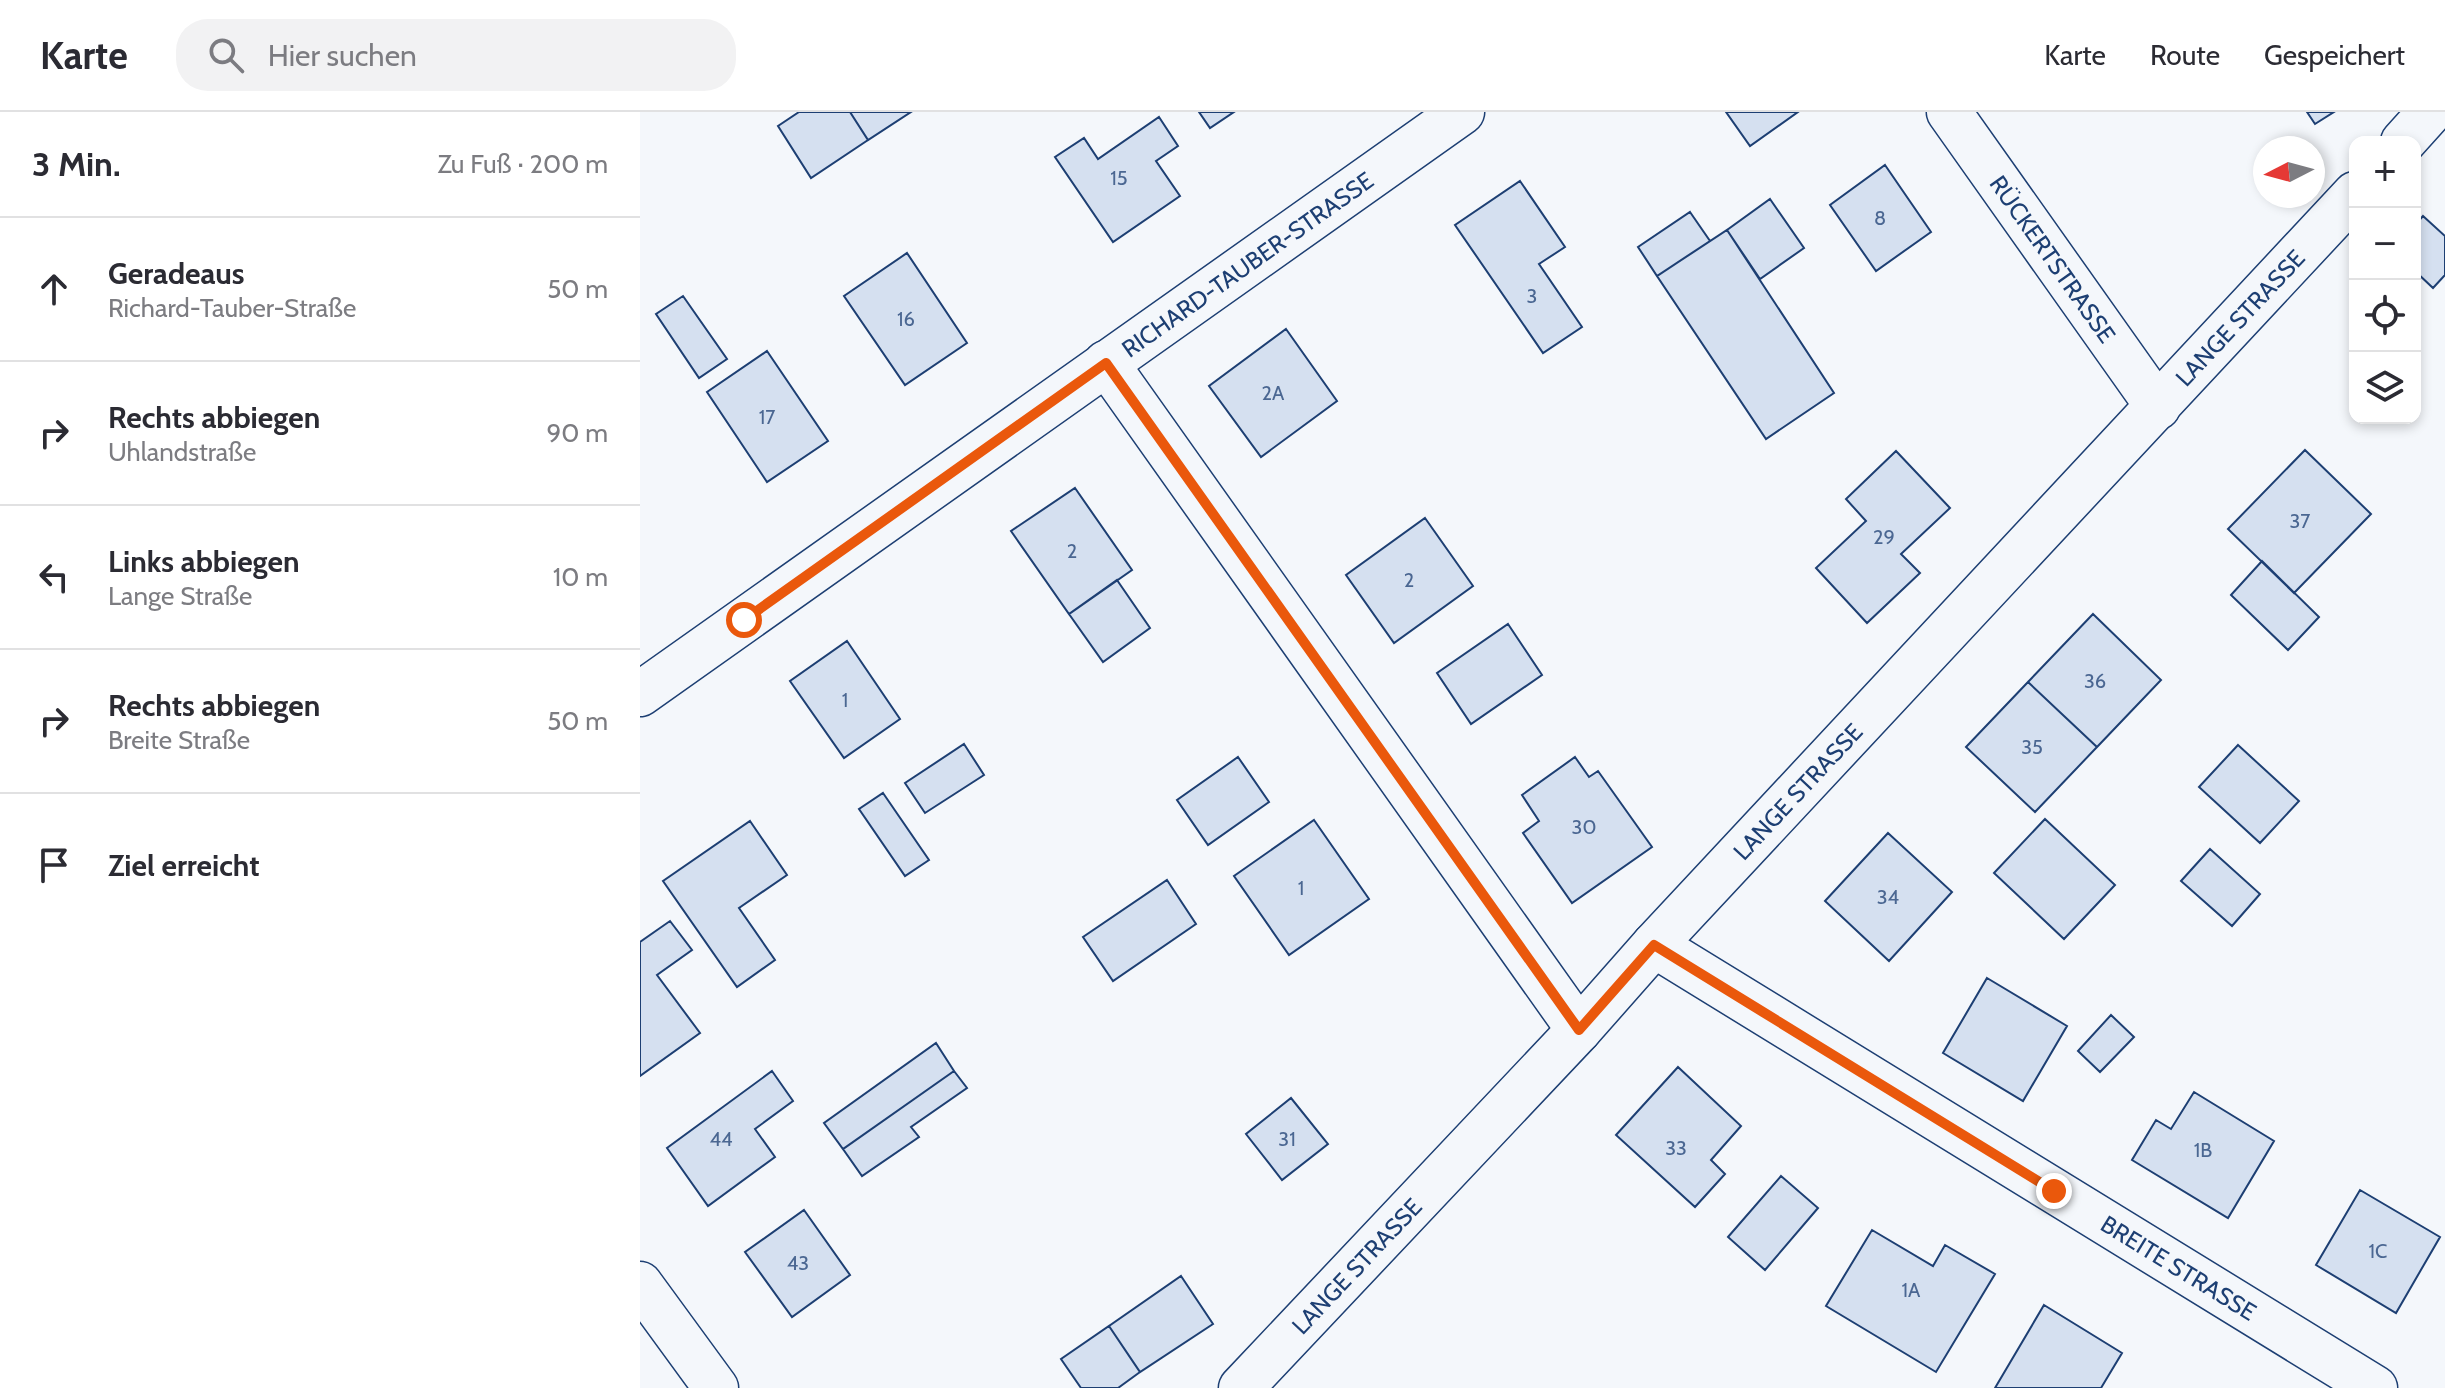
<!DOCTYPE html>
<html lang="de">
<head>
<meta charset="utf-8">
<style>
	:root { --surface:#fff; --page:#f2f2f3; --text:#2b2b33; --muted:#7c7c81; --line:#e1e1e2 }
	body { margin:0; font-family:Cabin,sans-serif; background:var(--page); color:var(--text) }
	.controls { position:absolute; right:24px; top:24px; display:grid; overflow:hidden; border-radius:16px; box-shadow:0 4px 12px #0003 }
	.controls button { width:72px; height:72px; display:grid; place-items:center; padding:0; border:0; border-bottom:2px solid var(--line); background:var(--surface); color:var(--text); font:40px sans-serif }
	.compass { position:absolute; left:1613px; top:24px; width:72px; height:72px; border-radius:50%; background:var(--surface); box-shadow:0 4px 12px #0003; rotate:264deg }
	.stop { position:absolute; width:24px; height:24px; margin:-18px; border:6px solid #ea580c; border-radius:50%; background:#fff }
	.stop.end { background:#ea580c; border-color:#fff; box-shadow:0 2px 8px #0008 }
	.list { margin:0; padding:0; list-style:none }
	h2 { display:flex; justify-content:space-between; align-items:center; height:104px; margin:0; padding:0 32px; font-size:34px }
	h2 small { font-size:26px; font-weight:400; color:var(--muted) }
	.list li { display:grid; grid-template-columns:52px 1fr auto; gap:24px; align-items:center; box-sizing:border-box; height:144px; padding:0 32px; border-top:2px solid var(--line) }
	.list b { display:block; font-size:30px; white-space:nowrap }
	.list p { margin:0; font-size:26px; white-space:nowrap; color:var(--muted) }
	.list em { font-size:26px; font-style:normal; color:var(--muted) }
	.icon { flex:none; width:44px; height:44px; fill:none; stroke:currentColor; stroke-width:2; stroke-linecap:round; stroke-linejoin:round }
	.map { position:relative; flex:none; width:1805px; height:1276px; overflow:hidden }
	header { display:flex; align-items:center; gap:48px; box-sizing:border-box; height:112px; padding:0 40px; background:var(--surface); border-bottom:2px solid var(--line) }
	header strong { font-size:38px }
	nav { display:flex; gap:44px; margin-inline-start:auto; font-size:28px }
	.search { width:560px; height:72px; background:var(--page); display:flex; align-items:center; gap:20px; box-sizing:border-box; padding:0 28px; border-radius:32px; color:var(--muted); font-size:30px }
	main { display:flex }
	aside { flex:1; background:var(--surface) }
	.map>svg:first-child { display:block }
</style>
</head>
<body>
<header>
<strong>Karte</strong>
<div class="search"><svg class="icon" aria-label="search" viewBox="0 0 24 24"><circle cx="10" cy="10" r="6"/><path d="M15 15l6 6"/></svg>Hier suchen</div>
<nav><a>Karte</a><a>Route</a><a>Gespeichert</a></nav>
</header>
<main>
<aside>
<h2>3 Min.<small>Zu Fuß · 200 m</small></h2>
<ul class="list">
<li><svg class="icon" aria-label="ahead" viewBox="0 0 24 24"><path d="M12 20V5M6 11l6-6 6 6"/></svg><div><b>Geradeaus</b><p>Richard-Tauber-Straße</p></div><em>50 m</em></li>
<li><svg class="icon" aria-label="right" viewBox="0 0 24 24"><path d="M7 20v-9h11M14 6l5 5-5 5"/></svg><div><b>Rechts abbiegen</b><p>Uhlandstraße</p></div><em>90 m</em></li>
<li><svg class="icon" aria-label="left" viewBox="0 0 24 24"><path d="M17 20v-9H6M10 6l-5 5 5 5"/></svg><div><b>Links abbiegen</b><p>Lange Straße</p></div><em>10 m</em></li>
<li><svg class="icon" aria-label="right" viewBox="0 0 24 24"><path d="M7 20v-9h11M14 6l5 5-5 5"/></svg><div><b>Rechts abbiegen</b><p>Breite Straße</p></div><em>50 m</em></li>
<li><svg class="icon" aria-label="arrive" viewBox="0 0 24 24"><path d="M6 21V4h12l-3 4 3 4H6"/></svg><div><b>Ziel erreicht</b></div></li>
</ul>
</aside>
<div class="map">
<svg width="1805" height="1276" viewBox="0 0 1805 1276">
	<rect width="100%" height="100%" fill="#f4f7fb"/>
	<path fill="#d5e0f0" stroke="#1d3f73" stroke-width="2" d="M 159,0 L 210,0 L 228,28 L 171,66 L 138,14 Z
		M 210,0 L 271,0 L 228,28 Z
		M 559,0 L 594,0 L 570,16 Z
		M 1086,0 L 1158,0 L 1110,34 Z
		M 1667,0 L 1694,0 L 1675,12 Z
		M 519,5 L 538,34 L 516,49 L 540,84 L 473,130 L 415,45 L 444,26 L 458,47 Z
		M 1245,53 L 1291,120 L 1236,159 L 1190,93 Z
		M 880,69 L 925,135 L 899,152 L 942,215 L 903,241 L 815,113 Z
		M 1130,87 L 1164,136 L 1120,167 L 1087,118 Z
		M 1050,100 L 1070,129 L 1017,164 L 998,135 Z
		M 1783,104 L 1805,124 L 1805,163 L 1793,176 L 1775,159 L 1775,113 Z
		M 1087,118 L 1194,281 L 1126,327 L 1017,164 Z
		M 267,141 L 327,231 L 265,273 L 204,184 Z
		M 43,184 L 87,247 L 59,266 L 16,202 Z
		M 646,217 L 697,289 L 621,345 L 569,274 Z
		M 127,239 L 188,329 L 127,370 L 67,280 Z
		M 1665,338 L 1731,402 L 1654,481 L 1588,417 Z
		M 1256,339 L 1310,396 L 1261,442 L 1280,461 L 1227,511 L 1176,456 L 1226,409 L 1206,387 Z
		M 435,376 L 492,458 L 429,502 L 371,419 Z
		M 785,406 L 833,474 L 754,531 L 706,463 Z
		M 1622,449 L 1679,505 L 1648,538 L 1591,483 Z
		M 477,468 L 510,516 L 463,550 L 429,502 Z
		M 1453,502 L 1521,568 L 1457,635 L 1388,570 Z
		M 868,512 L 902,563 L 831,612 L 797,561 Z
		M 207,529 L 260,607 L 204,646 L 150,569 Z
		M 1388,570 L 1457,635 L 1395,700 L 1326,635 Z
		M 324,632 L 344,663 L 285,701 L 265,671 Z
		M 1598,633 L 1659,689 L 1620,731 L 1559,675 Z
		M 598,645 L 629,690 L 568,733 L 537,688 Z
		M 935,645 L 949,665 L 958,659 L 1012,735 L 932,791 L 883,721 L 899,709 L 882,683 Z
		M 243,681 L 289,748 L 265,764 L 219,697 Z
		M 1405,707 L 1475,773 L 1424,827 L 1354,761 Z
		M 674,708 L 729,787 L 649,843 L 594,764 Z
		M 110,709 L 147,763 L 99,796 L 135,848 L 97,875 L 23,769 Z
		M 1248,721 L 1312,780 L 1249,849 L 1185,789 Z
		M 1570,737 L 1620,782 L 1592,814 L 1541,769 Z
		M 527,768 L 556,812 L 473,869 L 443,825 Z
		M 30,809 L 52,838 L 17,863 L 60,921 L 0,964 L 0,830 Z
		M 1347,866 L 1427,914 L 1383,989 L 1303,941 Z
		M 1471,903 L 1494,925 L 1460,960 L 1438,939 Z
		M 296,931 L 314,959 L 203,1037 L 184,1011 Z
		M 1038,955 L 1101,1014 L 1071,1048 L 1085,1062 L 1055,1095 L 976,1023 Z
		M 132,959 L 153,989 L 115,1017 L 135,1045 L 68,1094 L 27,1036 Z
		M 314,959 L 327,976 L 271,1015 L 279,1025 L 222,1064 L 203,1037 Z
		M 1554,980 L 1634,1029 L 1588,1106 L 1492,1048 L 1516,1008 L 1531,1017 Z
		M 651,986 L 688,1032 L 642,1068 L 606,1022 Z
		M 1141,1064 L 1178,1096 L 1125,1158 L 1088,1125 Z
		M 1720,1078 L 1800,1125 L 1756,1201 L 1676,1153 Z
		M 164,1098 L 210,1163 L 152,1205 L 105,1140 Z
		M 1232,1118 L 1293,1154 L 1305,1133 L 1355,1162 L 1296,1260 L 1186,1194 Z
		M 541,1164 L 573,1212 L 500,1260 L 469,1214 Z
		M 1404,1193 L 1482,1241 L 1461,1276 L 1355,1276 Z
		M 469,1214 L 500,1260 L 478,1276 L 441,1276 L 421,1247 Z"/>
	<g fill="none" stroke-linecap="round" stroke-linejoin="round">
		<g stroke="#1d3f73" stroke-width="47">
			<g id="street">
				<path id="s1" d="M 1309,0 L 1518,295"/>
				<path d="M 1763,30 L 1790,0"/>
				<path d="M 466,251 L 939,918"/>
				<path id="s2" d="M 0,582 L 822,0"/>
				<path id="s3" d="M 1014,833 L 1735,1276"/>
				<path id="s4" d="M 601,1276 L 939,918 L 1014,833 L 1715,82"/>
			</g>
		</g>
		<g stroke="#1d3f73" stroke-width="47">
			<path id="secondary" d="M 0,1172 L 76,1276"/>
		</g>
		<use href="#street" stroke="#f4f7fb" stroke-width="44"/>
		<use href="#secondary" stroke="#f4f7fb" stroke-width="44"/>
	</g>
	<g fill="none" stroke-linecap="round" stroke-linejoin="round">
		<path stroke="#ea580c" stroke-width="10" d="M 104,508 L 466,251 L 939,918 L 1014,833 L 1414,1079"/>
	</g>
	<g text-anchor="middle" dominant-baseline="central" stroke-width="6" stroke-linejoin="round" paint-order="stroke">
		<g font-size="20" fill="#4b6792">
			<text x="479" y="66">15</text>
			<text x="1240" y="106">8</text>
			<text x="892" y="184">3</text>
			<text x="266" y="207">16</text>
			<text x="633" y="281">2A</text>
			<text x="127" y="305">17</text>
			<text x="1660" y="409">37</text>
			<text x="1244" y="425">29</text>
			<text x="432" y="439">2</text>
			<text x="769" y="468">2</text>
			<text x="1455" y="569">36</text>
			<text x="205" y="588">1</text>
			<text x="1392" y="635">35</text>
			<text x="944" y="715">30</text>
			<text x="661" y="776">1</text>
			<text x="1248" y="785">34</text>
			<text x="81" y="1027">44</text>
			<text x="647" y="1027">31</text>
			<text x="1036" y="1036">33</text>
			<text x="1563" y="1038">1B</text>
			<text x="1738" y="1139">1C</text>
			<text x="158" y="1151">43</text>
			<text x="1271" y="1178">1A</text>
		</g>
		<g font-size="24" fill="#1d3f73" stroke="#f4f7fb">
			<text stroke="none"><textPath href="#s1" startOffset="180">RÜCKERTSTRASSE</textPath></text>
			<text stroke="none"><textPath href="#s2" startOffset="744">RICHARD-TAUBER-STRASSE</textPath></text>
			<text stroke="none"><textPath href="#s4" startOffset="1464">LANGE STRASSE</textPath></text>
			<text stroke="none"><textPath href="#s4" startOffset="816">LANGE STRASSE</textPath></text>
			<text stroke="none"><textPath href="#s4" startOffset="168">LANGE STRASSE</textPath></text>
			<text stroke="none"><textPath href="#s3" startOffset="616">BREITE STRASSE</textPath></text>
		</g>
	</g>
</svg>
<div class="controls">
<button>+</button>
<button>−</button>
<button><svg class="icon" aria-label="locate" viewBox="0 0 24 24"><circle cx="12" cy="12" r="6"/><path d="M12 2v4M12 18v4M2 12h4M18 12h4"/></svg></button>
<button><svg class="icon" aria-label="layers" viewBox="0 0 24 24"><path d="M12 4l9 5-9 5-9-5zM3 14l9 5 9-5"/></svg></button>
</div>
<svg class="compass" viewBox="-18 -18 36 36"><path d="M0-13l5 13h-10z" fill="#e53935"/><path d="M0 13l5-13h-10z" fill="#7c7c81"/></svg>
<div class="stop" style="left:104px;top:508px"></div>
<div class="stop end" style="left:1414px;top:1079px"></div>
</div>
</main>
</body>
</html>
